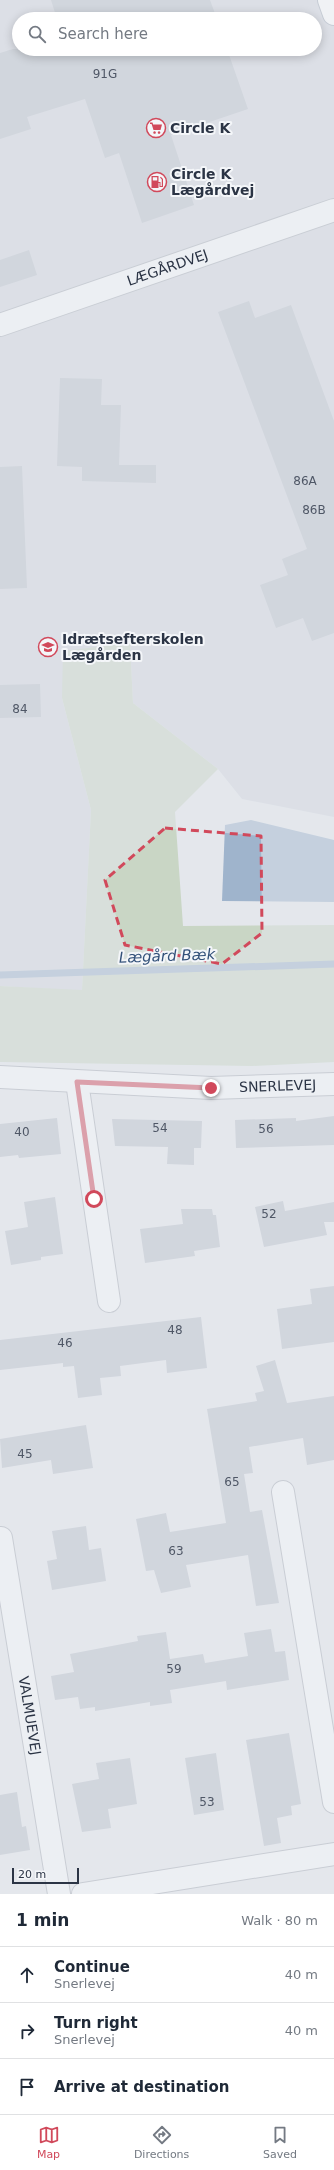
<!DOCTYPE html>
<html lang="en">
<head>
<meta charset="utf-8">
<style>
	:root { --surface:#fff; --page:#f2f2f3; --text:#1f2937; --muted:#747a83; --line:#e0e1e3; --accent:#d1495b }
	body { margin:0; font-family:"DejaVu Sans",sans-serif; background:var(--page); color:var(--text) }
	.scale { position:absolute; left:12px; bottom:10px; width:67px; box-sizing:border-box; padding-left:4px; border:2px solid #2b3445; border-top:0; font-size:11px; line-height:14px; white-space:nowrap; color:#2b3445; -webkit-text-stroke:3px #f4f6f9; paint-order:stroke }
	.stop { position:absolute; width:12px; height:12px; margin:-9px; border:3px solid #d1495b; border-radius:50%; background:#fff }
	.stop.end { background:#d1495b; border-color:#fff; box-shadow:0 1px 4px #0008 }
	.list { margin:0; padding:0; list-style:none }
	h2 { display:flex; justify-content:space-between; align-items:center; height:52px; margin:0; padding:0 16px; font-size:17px }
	h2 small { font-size:13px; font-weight:400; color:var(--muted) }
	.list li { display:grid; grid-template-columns:26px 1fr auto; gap:12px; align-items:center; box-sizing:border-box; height:56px; padding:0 16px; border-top:1px solid var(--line) }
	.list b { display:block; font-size:15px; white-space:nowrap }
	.list p { margin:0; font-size:13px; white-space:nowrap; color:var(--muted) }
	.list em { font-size:13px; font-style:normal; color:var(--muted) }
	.icon { flex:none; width:22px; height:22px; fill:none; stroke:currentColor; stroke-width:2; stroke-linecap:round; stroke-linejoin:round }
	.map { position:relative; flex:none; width:334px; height:1894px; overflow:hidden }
	.search { position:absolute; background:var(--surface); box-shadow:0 2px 10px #0003; left:12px; right:12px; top:12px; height:44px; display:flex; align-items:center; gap:10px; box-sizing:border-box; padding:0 14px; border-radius:22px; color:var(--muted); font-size:15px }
	.sheet { height:220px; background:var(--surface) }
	nav { display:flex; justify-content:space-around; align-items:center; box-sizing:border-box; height:56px; border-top:1px solid var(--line); background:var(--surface); font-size:11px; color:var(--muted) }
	nav a { display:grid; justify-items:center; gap:2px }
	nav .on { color:var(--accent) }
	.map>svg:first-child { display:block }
</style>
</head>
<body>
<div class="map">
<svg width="334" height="1894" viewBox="0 0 334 1894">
	<rect width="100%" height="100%" fill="#e4e7ec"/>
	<path fill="#d2d6de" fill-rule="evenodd" d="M 0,0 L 334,0 L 334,817 L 242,799 L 218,769 L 133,703 L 130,643 L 62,698 L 91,810 L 82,991 L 0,986 ZM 19,19 L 315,19 L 315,49 L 19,49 Z"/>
	<path fill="#c9d6c5" d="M 130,643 L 133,703 L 218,769 L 175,812 L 183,926 L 334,925 L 334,1062 L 252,1066 L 0,1062 L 0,986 L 82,990 L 91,810 L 62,698 L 63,651 Z"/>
	<path fill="#9fb4cc" d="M 251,820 L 334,840 L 334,902 L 222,901 L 225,825 Z"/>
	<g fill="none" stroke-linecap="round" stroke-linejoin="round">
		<path stroke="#9fb4cc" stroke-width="7" d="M 0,975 L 334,964"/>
	</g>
	<path fill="#bbc0ca" d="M 51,0 L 210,0 L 217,19 L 57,19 Z
		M 13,49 L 227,49 L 248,109 L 171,135 L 194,205 L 142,223 L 119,153 L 105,158 L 85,99 L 27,117 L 31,129 L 0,139 L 0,53 Z
		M 29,250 L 37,275 L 0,287 L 0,260 Z
		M 249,301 L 255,318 L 291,305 L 334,421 L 334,633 L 312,641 L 303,618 L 276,628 L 260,585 L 288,575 L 282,559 L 307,549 L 218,312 Z
		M 60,378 L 102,379 L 101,405 L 121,405 L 119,465 L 156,465 L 156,483 L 82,481 L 82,467 L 57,466 Z
		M 22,466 L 27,588 L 0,589 L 0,467 Z
		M 40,684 L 41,717 L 0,718 L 0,685 Z
		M 334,1116 L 334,1145 L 236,1148 L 235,1120 L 296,1118 L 296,1121 Z
		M 57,1118 L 61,1154 L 19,1158 L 18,1155 L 0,1157 L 0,1124 Z
		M 112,1119 L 202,1121 L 201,1148 L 194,1148 L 194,1165 L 167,1164 L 168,1147 L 115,1146 Z
		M 55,1197 L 63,1254 L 41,1257 L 41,1260 L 11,1265 L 5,1231 L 28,1227 L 24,1202 Z
		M 283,1201 L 285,1211 L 334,1202 L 334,1222 L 324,1222 L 327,1235 L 264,1247 L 255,1207 Z
		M 181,1209 L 212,1209 L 213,1215 L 216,1215 L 220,1247 L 194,1251 L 195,1256 L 145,1263 L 140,1229 L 183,1224 Z
		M 334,1286 L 334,1342 L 282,1349 L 277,1309 L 312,1304 L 310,1289 Z
		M 201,1317 L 207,1368 L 167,1373 L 166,1360 L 120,1366 L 121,1376 L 100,1378 L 102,1395 L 78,1398 L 74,1366 L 63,1367 L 63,1363 L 0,1370 L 0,1340 Z
		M 275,1360 L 287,1403 L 334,1396 L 334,1460 L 307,1465 L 303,1438 L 249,1447 L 253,1473 L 244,1474 L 250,1512 L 262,1510 L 279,1603 L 256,1606 L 248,1555 L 186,1565 L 191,1587 L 161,1593 L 154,1570 L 146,1571 L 136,1519 L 166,1513 L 170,1532 L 226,1523 L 207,1409 L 257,1401 L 255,1393 L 264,1391 L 256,1366 Z
		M 86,1425 L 93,1468 L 53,1474 L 51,1460 L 2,1468 L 0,1439 Z
		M 86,1526 L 89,1550 L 101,1548 L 106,1581 L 52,1590 L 47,1561 L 57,1559 L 52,1531 Z
		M 271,1629 L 275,1652 L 285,1651 L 289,1680 L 227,1690 L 226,1681 L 170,1690 L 172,1703 L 150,1706 L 150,1702 L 95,1711 L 95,1707 L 80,1709 L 78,1697 L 55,1700 L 51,1676 L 74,1672 L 70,1654 L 138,1641 L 137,1636 L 166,1632 L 170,1659 L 203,1654 L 205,1663 L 248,1656 L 244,1633 Z
		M 289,1733 L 301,1804 L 291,1806 L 292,1815 L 277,1818 L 281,1843 L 264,1846 L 246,1740 Z
		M 216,1753 L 224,1810 L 194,1815 L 185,1758 Z
		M 130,1758 L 137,1804 L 108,1809 L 111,1828 L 82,1832 L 72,1784 L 99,1779 L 96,1763 Z
		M 17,1792 L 22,1827 L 26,1826 L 30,1850 L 0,1855 L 0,1795 Z"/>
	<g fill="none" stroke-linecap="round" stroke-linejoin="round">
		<g stroke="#a9aeb7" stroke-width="24">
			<g id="minor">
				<path id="s1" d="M 0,325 L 334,210"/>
				<path id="s2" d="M 0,1077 L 211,1088 L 334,1084"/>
				<path d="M 77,1082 L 109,1301"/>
				<path d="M 283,1492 L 334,1802"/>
				<path id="s3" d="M 1,1538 L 59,1894"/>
				<path d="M 83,1894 L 334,1854"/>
			</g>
		</g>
		<g stroke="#a3abb8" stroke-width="24">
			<path id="major" d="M 329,0 L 334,14"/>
		</g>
		<use href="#minor" stroke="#f7f8fa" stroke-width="22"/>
		<use href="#major" stroke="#fff" stroke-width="22"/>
	</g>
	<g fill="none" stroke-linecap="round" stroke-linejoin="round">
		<path stroke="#d1495b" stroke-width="5" d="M 94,1199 L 77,1082 L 211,1088"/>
	</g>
	<path d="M0 0H334V1894H0ZM 165,828 L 261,836 L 262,933 L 222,964 L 125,945 L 105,880 Z" fill="#e4e7ec" fill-opacity=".55" fill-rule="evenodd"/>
	<path fill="none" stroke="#d1495b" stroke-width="3" stroke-dasharray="8 5" stroke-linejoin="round" d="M 165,828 L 261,836 L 262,933 L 222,964 L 125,945 L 105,880 Z"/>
	<defs>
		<g id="supermarket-ring" transform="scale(1)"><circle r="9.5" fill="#f4f6f9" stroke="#d1495b" stroke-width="1.5"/><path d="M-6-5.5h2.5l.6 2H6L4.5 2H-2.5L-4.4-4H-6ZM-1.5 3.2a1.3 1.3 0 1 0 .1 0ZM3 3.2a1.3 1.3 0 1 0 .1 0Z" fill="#d1495b"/></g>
		<g id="fuel-ring" transform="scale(1)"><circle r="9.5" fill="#f4f6f9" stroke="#d1495b" stroke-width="1.5"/><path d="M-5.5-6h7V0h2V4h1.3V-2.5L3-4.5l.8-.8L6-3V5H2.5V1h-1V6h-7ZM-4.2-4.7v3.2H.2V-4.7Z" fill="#d1495b"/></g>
		<g id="school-ring" transform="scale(1)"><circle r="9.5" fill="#f4f6f9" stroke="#d1495b" stroke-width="1.5"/><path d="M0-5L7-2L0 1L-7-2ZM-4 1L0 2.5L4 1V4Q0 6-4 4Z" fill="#d1495b"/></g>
	</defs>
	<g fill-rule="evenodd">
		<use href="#supermarket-ring" x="156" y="128"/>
		<use href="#fuel-ring" x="157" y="182"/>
		<use href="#school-ring" x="48" y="647"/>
	</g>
	<g text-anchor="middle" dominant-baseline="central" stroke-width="4" stroke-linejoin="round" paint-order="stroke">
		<g font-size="12" fill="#4f5766">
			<text x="105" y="74">91G</text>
			<text x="305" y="481">86A</text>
			<text x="314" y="510">86B</text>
			<text x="20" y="709">84</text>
			<text x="160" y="1128">54</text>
			<text x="266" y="1129">56</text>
			<text x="22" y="1132">40</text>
			<text x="269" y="1214">52</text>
			<text x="175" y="1330">48</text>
			<text x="65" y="1343">46</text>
			<text x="25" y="1454">45</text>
			<text x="232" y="1482">65</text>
			<text x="176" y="1551">63</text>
			<text x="174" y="1669">59</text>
			<text x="207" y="1802">53</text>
		</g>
		<g font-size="14" font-weight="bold" fill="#2b3445" stroke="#f4f6f9" text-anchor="start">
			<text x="170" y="128">Circle K</text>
			<text x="171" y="174">Circle K<tspan x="171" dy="16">Lægårdvej</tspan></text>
			<text x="62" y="639">Idrætsefterskolen<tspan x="62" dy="16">Lægården</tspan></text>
		</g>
		<g font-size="14" fill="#2b3445" stroke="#f4f6f9">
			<text stroke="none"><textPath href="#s1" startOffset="177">LÆGÅRDVEJ</textPath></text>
			<text stroke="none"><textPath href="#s2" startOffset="278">SNERLEVEJ</textPath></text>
			<text stroke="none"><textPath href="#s3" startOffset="180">VALMUEVEJ</textPath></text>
		</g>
		<g font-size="15" font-style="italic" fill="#34527a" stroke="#f4f6f9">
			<text transform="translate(167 956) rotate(-2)">Lægård Bæk</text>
		</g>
	</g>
</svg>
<div class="scale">20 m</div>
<div class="stop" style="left:94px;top:1199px"></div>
<div class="stop end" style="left:211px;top:1088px"></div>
<div class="search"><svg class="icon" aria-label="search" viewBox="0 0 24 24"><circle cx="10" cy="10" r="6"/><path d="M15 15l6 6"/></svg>Search here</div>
</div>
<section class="sheet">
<h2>1 min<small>Walk · 80 m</small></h2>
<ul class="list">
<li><svg class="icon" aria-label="ahead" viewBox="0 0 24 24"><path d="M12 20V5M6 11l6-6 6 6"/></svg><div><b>Continue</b><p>Snerlevej</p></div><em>40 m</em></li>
<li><svg class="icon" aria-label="right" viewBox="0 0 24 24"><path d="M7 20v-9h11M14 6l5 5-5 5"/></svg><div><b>Turn right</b><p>Snerlevej</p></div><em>40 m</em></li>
<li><svg class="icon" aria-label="arrive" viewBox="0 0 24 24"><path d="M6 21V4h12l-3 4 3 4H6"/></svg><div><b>Arrive at destination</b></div></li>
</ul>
</section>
<nav>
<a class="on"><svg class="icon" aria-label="map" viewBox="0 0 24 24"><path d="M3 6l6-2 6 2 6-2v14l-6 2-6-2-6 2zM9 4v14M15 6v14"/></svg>Map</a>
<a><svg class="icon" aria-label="directions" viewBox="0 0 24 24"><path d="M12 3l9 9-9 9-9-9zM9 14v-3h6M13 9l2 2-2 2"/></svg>Directions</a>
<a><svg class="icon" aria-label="saved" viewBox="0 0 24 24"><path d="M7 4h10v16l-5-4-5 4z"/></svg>Saved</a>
</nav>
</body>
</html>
